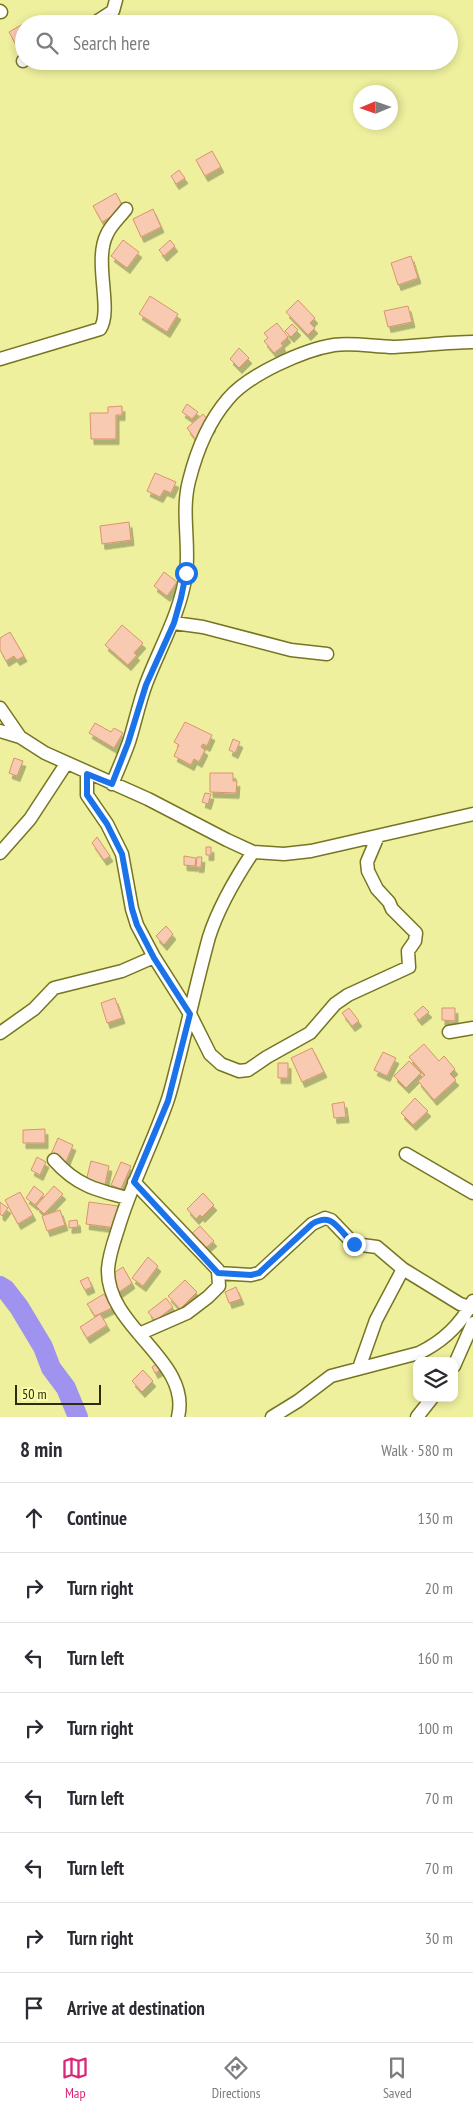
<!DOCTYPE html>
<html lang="en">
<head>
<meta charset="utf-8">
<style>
	:root { --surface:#fff; --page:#f7f7f7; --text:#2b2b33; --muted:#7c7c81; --line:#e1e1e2; --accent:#db2777 }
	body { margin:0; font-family:"PT Sans Narrow",sans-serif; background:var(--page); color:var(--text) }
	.controls { position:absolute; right:15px; bottom:15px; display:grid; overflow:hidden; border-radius:10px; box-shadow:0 2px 8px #0003 }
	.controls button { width:45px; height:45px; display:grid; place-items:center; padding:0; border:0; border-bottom:1px solid var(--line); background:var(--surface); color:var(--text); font:25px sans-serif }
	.compass { position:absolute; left:353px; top:85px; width:45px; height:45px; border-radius:50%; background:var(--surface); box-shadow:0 2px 8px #0003; rotate:268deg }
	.scale { position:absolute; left:15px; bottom:12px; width:86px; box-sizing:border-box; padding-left:5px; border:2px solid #2c2c0a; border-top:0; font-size:14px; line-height:18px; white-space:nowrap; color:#2c2c0a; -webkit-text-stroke:4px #fbfdab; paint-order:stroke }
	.stop { position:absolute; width:15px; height:15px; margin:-11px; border:4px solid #1a73e8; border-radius:50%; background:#fff }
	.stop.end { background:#1a73e8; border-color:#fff; box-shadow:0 1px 5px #0008 }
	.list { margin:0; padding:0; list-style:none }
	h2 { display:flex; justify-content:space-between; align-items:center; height:65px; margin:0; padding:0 20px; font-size:21px }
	h2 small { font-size:16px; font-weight:400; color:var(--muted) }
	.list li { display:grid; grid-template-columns:32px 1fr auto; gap:15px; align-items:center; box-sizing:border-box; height:70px; padding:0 20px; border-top:1px solid var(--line) }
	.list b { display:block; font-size:19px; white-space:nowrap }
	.list em { font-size:16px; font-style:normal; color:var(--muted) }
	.icon { flex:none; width:28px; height:28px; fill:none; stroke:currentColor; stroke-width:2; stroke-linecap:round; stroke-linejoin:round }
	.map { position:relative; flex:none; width:473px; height:1417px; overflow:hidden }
	.search { position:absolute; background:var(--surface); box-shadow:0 2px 8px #0003; left:15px; right:15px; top:15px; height:55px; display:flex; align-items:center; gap:12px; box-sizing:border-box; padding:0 18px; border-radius:28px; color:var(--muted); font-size:19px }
	.sheet { height:625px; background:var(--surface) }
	nav { display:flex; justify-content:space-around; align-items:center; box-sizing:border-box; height:70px; border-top:1px solid var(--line); background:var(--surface); font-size:14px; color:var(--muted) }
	nav a { display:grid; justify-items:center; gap:2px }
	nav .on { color:var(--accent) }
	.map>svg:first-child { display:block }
</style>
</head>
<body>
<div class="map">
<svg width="473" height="1417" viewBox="0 0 473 1417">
	<defs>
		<filter id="shadow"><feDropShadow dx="3" dy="5.5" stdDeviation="0" flood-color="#0004"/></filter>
	</defs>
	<rect width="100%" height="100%" fill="#eef09e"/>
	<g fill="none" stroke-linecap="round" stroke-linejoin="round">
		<path stroke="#a092ef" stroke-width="20" d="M 0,1286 L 5,1289 L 19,1307 L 43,1347 L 51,1368 L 66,1388 L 78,1417"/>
	</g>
	<path fill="#f8cab2" stroke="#db936b" filter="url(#shadow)" d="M 23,24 L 24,55 L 22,56 L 9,32 Z
		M 212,151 L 221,167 L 205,176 L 196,160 Z
		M 179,170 L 185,178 L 176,184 L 171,176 Z
		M 116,193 L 124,209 L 102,222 L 93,206 Z
		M 153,209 L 161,227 L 141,237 L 133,219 Z
		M 123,240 L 139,252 L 127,268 L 111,256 Z
		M 170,240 L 175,246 L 164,256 L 159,250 Z
		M 411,256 L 418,278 L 398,285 L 391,263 Z
		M 150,296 L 178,314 L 167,332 L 139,314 Z
		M 298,300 L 315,318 L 310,323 L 315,328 L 308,335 L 286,312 Z
		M 408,306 L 412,322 L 388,327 L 384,311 Z
		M 277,323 L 288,337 L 281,343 L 283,346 L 274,353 L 264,341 L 268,338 L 264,333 Z
		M 292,324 L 298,330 L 291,337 L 285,331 Z
		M 239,348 L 249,358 L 239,368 L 230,359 Z
		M 187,404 L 198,412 L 192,419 L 182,412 Z
		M 122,406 L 122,415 L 116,415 L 116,439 L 91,439 L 90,413 L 108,413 L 108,407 Z
		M 203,414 L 213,426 L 196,440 L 187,428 Z
		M 155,473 L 176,482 L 171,493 L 164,490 L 160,497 L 147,491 Z
		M 129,522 L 131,540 L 102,544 L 100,526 Z
		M 164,572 L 177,582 L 167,596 L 154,586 Z
		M 122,625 L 143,643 L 134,653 L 137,655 L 128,665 L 105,645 Z
		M 10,632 L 24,656 L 17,660 L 14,656 L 6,661 L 0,650 L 0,638 Z
		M 185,722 L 212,735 L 207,746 L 203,744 L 201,747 L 205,750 L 199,762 L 194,759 L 191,765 L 174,756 L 179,745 L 174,742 Z
		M 95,723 L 111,732 L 114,728 L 123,733 L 114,748 L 89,733 Z
		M 233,739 L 240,742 L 235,753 L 229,750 Z
		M 14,758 L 23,761 L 17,776 L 9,773 Z
		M 210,773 L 233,773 L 233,781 L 237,781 L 236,793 L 210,792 Z
		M 205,793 L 211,794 L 208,804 L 202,802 Z
		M 97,837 L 110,856 L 104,860 L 92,843 Z
		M 206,847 L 211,847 L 211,855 L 206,855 Z
		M 184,856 L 196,858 L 195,866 L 184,865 Z
		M 197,857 L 202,857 L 201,867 L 196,867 Z
		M 166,926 L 173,934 L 164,945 L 156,936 Z
		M 115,998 L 122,1018 L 107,1023 L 101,1003 Z
		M 423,1006 L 429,1012 L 419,1020 L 414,1014 Z
		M 349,1008 L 359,1021 L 352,1026 L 342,1013 Z
		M 442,1008 L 455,1008 L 455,1021 L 442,1020 Z
		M 424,1044 L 439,1061 L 444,1056 L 455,1069 L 450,1074 L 456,1080 L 434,1100 L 418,1081 L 425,1075 L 409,1057 Z
		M 312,1048 L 324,1072 L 302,1082 L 291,1058 Z
		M 383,1052 L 396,1058 L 387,1076 L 374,1070 Z
		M 409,1061 L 421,1073 L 406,1088 L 394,1076 Z
		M 278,1063 L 288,1063 L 288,1078 L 278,1078 Z
		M 415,1098 L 428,1111 L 413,1125 L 401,1113 Z
		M 344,1102 L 346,1117 L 334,1118 L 332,1104 Z
		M 45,1129 L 45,1143 L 23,1143 L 23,1130 Z
		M 58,1138 L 73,1145 L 66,1162 L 68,1163 L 66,1167 L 49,1159 Z
		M 37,1157 L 46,1162 L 40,1175 L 31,1170 Z
		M 91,1161 L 109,1166 L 104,1189 L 85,1185 Z
		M 121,1162 L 131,1166 L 121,1189 L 111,1185 Z
		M 34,1186 L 44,1194 L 35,1205 L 26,1198 Z
		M 54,1186 L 63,1194 L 44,1214 L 36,1206 Z
		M 20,1192 L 33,1215 L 18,1224 L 5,1200 Z
		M 203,1193 L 214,1205 L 202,1217 L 200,1215 L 196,1219 L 187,1209 Z
		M 0,1202 L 8,1208 L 2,1216 L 0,1214 Z
		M 89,1202 L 118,1206 L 116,1228 L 86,1224 Z
		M 60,1210 L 65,1225 L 47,1231 L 42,1216 Z
		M 77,1220 L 78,1227 L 69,1228 L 69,1221 Z
		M 200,1226 L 214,1241 L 202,1251 L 188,1237 Z
		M 148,1257 L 158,1266 L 143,1286 L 132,1278 Z
		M 123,1267 L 132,1283 L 118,1293 L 109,1276 Z
		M 88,1277 L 92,1287 L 85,1290 L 80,1281 Z
		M 185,1280 L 197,1292 L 180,1309 L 168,1296 Z
		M 236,1287 L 241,1299 L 229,1303 L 225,1292 Z
		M 104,1294 L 112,1308 L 95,1316 L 87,1304 Z
		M 166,1298 L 173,1307 L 155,1321 L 148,1312 Z
		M 100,1314 L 107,1325 L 87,1338 L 80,1327 Z
		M 158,1363 L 162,1369 L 155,1373 L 152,1367 Z
		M 143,1370 L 153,1381 L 142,1392 L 132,1381 Z"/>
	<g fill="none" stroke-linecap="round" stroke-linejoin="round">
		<g stroke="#757522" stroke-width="15">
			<path id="minor" d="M 0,11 L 1,12
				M 93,24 L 113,11 L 116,0
				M 23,61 L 24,60
				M 0,359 L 100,329 C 113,310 93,261 107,234 C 111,225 120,217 126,209
				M 174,623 L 203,627 L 291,650 L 327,654
				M 0,708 L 20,737 L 45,753 L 148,799 L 227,840 L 253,852 L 284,854 L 311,851 L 473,814
				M 0,731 L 20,737
				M 87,773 L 87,795 L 107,824 L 122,854 L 132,909 L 137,925 L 154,957 L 190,1014 L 210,1054 L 221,1064 L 239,1071 L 248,1070 L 267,1057 L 310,1033 L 335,1004 L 348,995 L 409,967 L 408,951 L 415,941 L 416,933 L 392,909 L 389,902 L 377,889 L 368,871 L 367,862 L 378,836
				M 112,784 C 118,770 124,756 129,742 C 135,723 139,703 146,684 C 160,647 180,614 186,574 C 190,543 181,512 189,481 C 196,453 209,421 228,399 C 248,375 303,350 334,345 C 353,342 375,347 394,347 C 420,346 447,342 473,342
				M 0,853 L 30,819 L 66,764
				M 449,1032 L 473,1028
				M 0,1033 L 34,1009 L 54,988 L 122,971 L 154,957
				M 406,1154 L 473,1193
				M 54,1160 C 76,1185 96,1190 127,1198
				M 134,1182 L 218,1270 L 219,1286 L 208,1297 L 187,1313 L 139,1334
				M 218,1273 L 251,1275 L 259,1273 L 312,1224 L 325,1218 L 331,1220 L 354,1244 L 377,1247 L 403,1269 L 460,1304 L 473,1308
				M 454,1366 L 473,1323
				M 359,1368 L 376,1320 L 403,1269
				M 178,1417 C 192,1360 106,1328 108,1269 C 109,1255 114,1241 118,1229 C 131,1185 152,1145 167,1102 C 172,1088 175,1072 179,1058 C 189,1018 198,977 209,937 C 219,906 235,879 253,852
				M 272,1417 L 298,1401 L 331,1376 L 419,1353 C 442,1342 461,1324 473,1301
				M 417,1417 L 432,1398"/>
		</g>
		<use href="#minor" stroke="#fff" stroke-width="12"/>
	</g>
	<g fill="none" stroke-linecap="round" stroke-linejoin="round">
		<path stroke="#1a73e8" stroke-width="6" d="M 186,573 L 181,598 L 174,623 L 146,685 L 128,743 L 112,784 L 87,774 L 87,795 L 107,824 L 122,854 L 132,909 L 137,925 L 154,958 L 190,1014 L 168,1101 L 134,1182 L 218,1273 L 251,1275 L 259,1273 L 312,1224 C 334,1211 338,1231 354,1244"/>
	</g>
</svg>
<div class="controls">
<button><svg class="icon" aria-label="layers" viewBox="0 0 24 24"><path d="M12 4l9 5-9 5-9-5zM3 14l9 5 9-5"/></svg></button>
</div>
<svg class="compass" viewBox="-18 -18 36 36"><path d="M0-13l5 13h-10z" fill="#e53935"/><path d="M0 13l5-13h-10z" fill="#7c7c81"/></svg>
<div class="scale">50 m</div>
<div class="stop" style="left:186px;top:573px"></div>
<div class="stop end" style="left:354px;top:1244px"></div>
<div class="search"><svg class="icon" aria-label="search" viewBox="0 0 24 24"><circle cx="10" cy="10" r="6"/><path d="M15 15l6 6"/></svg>Search here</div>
</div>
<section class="sheet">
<h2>8 min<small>Walk · 580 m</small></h2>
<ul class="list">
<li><svg class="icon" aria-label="ahead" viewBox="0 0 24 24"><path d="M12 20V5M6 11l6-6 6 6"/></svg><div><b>Continue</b></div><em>130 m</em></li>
<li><svg class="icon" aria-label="right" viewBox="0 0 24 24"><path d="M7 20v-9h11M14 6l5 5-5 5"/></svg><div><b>Turn right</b></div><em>20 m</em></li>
<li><svg class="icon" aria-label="left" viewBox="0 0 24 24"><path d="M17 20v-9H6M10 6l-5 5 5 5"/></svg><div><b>Turn left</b></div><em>160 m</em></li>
<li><svg class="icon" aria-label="right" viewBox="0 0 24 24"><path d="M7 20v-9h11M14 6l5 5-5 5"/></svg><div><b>Turn right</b></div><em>100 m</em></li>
<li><svg class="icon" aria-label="left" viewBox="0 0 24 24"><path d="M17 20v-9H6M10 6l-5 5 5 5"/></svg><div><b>Turn left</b></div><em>70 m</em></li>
<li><svg class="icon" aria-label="left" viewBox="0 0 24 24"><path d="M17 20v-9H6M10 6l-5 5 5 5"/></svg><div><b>Turn left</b></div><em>70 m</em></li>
<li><svg class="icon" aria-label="right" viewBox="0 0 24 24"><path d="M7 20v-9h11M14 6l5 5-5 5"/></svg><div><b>Turn right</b></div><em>30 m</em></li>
<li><svg class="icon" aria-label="arrive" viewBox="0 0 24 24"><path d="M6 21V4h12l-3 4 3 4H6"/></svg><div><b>Arrive at destination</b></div></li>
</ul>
</section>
<nav>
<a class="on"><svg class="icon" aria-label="map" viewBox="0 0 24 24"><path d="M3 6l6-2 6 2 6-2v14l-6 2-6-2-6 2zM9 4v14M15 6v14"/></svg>Map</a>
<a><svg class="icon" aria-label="directions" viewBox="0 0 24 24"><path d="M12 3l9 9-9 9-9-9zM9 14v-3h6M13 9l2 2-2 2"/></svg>Directions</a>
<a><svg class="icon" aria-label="saved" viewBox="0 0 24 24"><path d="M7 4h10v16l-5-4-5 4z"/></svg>Saved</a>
</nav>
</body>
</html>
